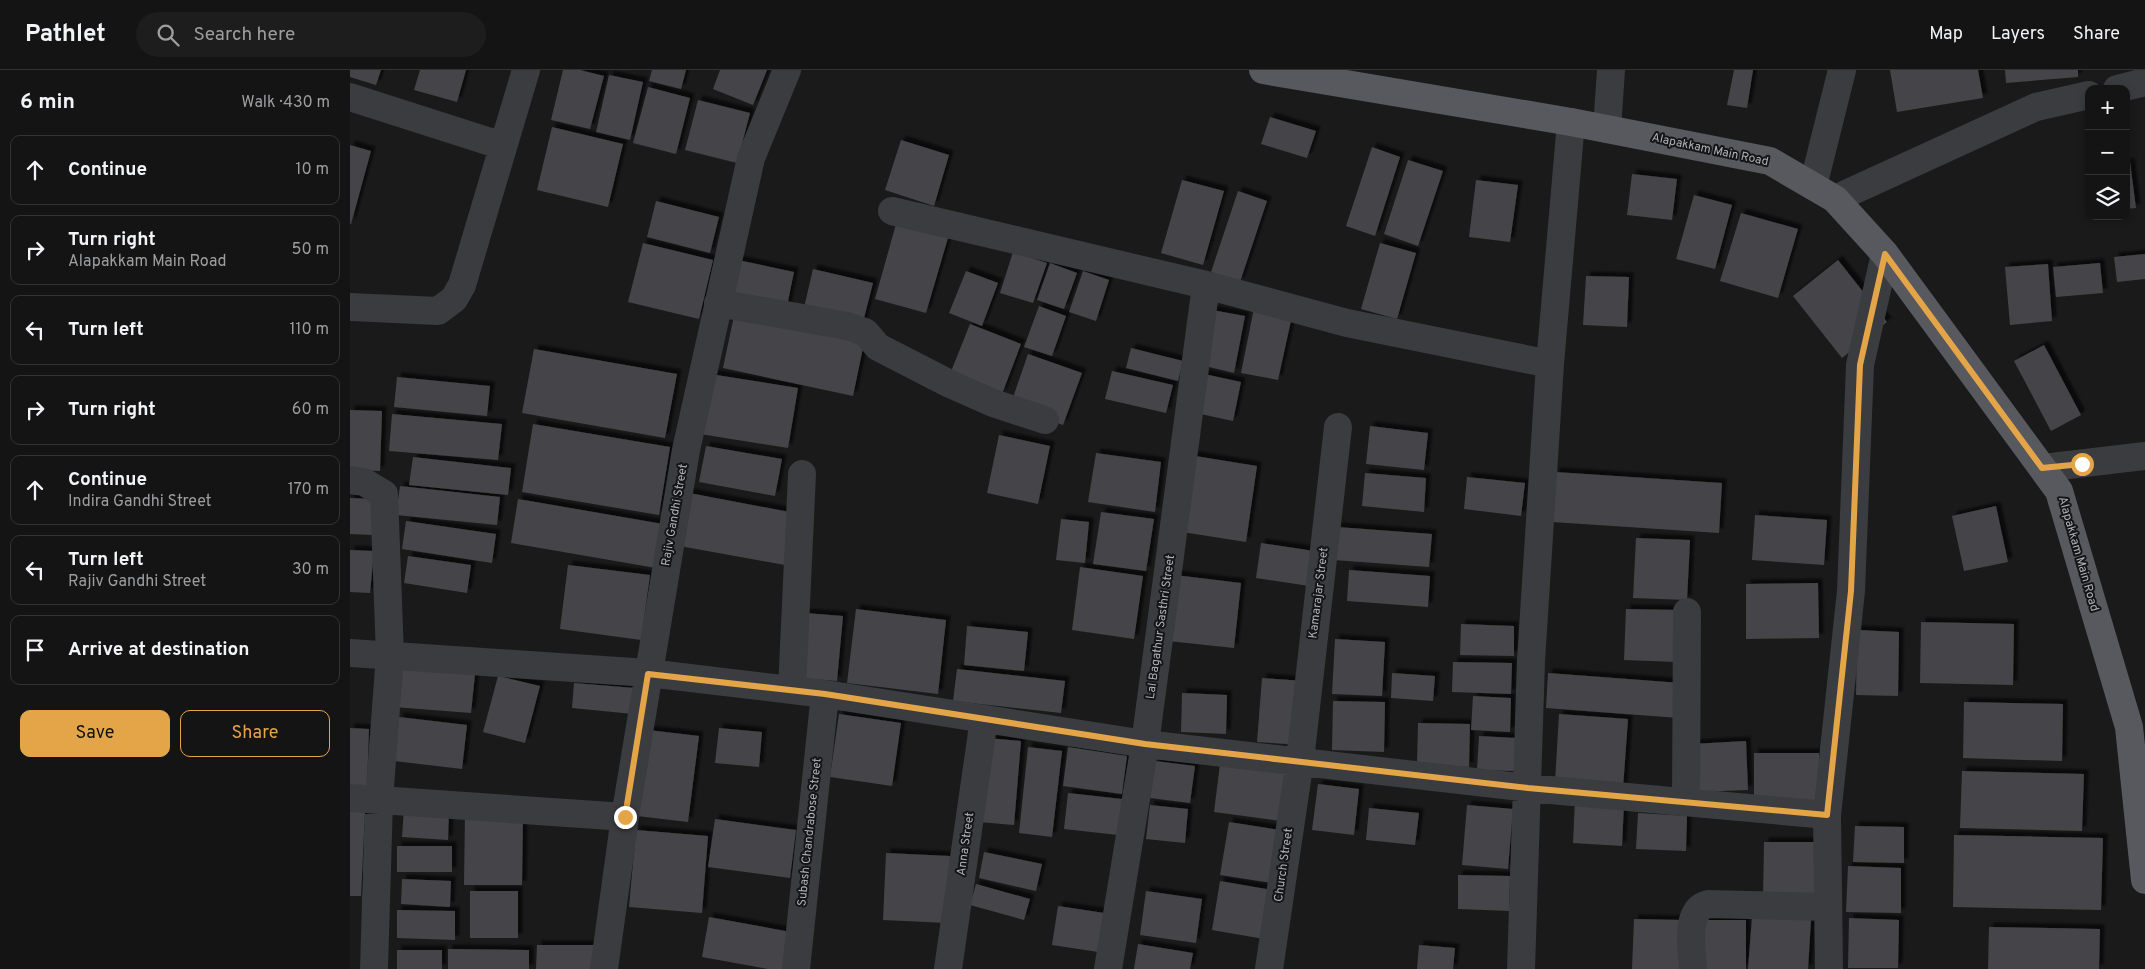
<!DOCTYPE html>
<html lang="en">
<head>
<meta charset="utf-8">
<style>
	:root { --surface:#141414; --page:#1d1d1d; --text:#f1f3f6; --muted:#9d9ea0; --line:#333334; --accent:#e4a549 }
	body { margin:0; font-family:Overpass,sans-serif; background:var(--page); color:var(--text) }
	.controls { position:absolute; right:15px; top:15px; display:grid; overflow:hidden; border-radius:10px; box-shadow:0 2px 8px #0003 }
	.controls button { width:45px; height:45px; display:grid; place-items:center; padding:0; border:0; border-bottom:1px solid var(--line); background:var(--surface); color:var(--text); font:25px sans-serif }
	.stop { position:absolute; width:15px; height:15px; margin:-11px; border:4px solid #e4a549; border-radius:50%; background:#fff }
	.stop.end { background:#e4a549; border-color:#fff; box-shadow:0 1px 5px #0008 }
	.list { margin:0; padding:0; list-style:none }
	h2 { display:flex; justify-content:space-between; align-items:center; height:65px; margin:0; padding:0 20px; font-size:21px }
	h2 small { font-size:16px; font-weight:400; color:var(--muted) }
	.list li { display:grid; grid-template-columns:32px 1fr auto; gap:15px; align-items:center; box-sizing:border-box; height:70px; margin:0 10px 10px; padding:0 10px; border:1px solid var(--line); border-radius:10px }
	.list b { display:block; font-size:19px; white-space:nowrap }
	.list p { margin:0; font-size:16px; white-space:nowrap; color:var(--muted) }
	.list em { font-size:16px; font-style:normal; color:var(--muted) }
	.actions { display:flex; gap:10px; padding:15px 20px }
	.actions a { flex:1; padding:11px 0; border:1px solid var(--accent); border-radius:10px; text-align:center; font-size:18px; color:var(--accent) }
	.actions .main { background:var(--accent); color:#111 }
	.icon { flex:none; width:28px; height:28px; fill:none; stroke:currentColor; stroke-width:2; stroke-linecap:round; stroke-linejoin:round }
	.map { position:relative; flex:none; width:1795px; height:899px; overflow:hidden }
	header { display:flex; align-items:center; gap:30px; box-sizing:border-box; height:70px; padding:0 25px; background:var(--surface); border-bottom:1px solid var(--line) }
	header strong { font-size:24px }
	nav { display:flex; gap:28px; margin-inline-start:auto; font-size:18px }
	.search { width:350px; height:45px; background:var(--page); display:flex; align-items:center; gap:12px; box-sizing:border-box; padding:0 18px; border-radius:28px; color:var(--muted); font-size:19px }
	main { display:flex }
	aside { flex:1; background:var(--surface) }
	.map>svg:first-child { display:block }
</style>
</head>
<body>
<header>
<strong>Pathlet</strong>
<div class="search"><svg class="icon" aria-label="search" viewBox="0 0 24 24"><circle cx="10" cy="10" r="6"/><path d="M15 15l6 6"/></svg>Search here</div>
<nav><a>Map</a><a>Layers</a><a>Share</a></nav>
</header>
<main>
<aside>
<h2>6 min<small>Walk · 430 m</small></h2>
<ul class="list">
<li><svg class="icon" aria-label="ahead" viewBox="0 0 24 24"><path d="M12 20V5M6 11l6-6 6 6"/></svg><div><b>Continue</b></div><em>10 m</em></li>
<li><svg class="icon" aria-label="right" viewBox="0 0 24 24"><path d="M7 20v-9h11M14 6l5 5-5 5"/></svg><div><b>Turn right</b><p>Alapakkam Main Road</p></div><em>50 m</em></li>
<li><svg class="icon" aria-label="left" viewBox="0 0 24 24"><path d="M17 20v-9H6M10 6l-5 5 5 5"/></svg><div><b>Turn left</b></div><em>110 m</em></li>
<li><svg class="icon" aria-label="right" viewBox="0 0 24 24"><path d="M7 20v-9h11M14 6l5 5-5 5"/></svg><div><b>Turn right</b></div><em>60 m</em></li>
<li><svg class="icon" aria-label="ahead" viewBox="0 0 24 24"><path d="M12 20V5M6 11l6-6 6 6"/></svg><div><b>Continue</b><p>Indira Gandhi Street</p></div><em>170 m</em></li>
<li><svg class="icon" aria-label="left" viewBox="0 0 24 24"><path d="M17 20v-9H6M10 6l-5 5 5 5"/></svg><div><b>Turn left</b><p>Rajiv Gandhi Street</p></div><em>30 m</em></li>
<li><svg class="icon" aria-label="arrive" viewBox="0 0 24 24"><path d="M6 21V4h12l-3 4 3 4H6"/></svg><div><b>Arrive at destination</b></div></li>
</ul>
<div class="actions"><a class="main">Save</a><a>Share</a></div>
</aside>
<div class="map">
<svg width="1795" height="899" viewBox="0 0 1795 899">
	<defs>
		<filter id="shadow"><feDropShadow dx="4.5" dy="-4.5" stdDeviation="1" flood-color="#0009"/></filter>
	</defs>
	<rect width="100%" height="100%" fill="#1a1a1b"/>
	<path fill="#444548" filter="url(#shadow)" d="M 0,0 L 31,0 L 26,15 L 0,7 Z
		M 70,0 L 116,0 L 107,32 L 64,20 Z
		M 213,0 L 230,0 L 254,6 L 240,59 L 201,50 Z
		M 302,0 L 336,0 L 331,19 L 299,11 Z
		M 370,0 L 417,0 L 403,35 L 363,19 Z
		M 1384,0 L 1403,0 L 1397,38 L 1377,35 Z
		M 1540,0 L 1628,0 L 1633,28 L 1547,42 Z
		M 1655,0 L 1728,0 L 1728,7 L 1656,13 Z
		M 259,5 L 293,12 L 280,70 L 246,62 Z
		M 298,17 L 340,28 L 326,84 L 283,73 Z
		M 348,30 L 400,43 L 387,93 L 335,80 Z
		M 920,47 L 966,61 L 957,88 L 911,74 Z
		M 202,57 L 273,74 L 258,137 L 187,120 Z
		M 551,70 L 599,85 L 584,136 L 535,120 Z
		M 0,75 L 21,81 L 1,154 L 0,154 Z
		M 1022,77 L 1050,87 L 1025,166 L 996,156 Z
		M 1058,90 L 1093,101 L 1068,176 L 1034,164 Z
		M 1780,92 L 1786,138 L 1776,139 L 1776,93 Z
		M 1282,104 L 1327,109 L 1322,150 L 1277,145 Z
		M 832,110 L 874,121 L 853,195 L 811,183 Z
		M 1126,110 L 1168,115 L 1160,172 L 1119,167 Z
		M 888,121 L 917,131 L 890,212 L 861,202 Z
		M 1344,125 L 1382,135 L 1365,199 L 1326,189 Z
		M 306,131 L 369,147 L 360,183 L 297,167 Z
		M 1391,143 L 1448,159 L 1428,228 L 1370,211 Z
		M 548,147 L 600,161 L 576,243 L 525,229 Z
		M 293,173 L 363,190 L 349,249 L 278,232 Z
		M 1030,173 L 1066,183 L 1047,249 L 1011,239 Z
		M 663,182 L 697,193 L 683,233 L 650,223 Z
		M 1795,184 L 1795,209 L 1767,212 L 1764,187 Z
		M 383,189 L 444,202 L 436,241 L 375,228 Z
		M 1488,190 L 1537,252 L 1492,288 L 1443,226 Z
		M 700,193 L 727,203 L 714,239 L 687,230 Z
		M 1750,193 L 1753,223 L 1706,227 L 1703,197 Z
		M 1698,194 L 1702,251 L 1660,255 L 1655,197 Z
		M 463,199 L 523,213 L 512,256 L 453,242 Z
		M 616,201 L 648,213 L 632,256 L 599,243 Z
		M 733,201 L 759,210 L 746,251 L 719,242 Z
		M 1236,206 L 1279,207 L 1277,257 L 1233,255 Z
		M 689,236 L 716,246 L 702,286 L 674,277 Z
		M 904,238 L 942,246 L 928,310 L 891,303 Z
		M 862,240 L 895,246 L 884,303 L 851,295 Z
		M 385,241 L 515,268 L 503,326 L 373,298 Z
		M 620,254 L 671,274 L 652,324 L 600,304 Z
		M 1694,275 L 1731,345 L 1701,361 L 1664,291 Z
		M 781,278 L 833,291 L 828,311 L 776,298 Z
		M 184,279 L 327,304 L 315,368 L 172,343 Z
		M 678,284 L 732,303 L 713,355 L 660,336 Z
		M 762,301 L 823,315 L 816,343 L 755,329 Z
		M 360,304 L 448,318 L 438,378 L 350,364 Z
		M 854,304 L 891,312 L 883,351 L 846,343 Z
		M 47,307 L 140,316 L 137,346 L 44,337 Z
		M 0,340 L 32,341 L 30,401 L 0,400 Z
		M 42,344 L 152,354 L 148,390 L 39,381 Z
		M 183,354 L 320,377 L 309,445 L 172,422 Z
		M 1020,356 L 1078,363 L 1074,400 L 1016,394 Z
		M 649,365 L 700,376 L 688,434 L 637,423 Z
		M 356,376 L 432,389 L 425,426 L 349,412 Z
		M 746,383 L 811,392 L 805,442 L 738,432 Z
		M 839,385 L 907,396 L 896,472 L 826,461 Z
		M 63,387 L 161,398 L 158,425 L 59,415 Z
		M 1205,402 L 1372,413 L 1369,463 L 1202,452 Z
		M 1015,403 L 1076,408 L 1074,442 L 1012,436 Z
		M 1117,407 L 1175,413 L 1171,446 L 1114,439 Z
		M 50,416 L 150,427 L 147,455 L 46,445 Z
		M 334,422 L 445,443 L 435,495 L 324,475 Z
		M 0,428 L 24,429 L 22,465 L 0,464 Z
		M 168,429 L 313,454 L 306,498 L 161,473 Z
		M 1646,436 L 1658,492 L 1614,501 L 1602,446 Z
		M 751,442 L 804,449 L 796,501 L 743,494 Z
		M 1405,445 L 1477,450 L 1474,495 L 1402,490 Z
		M 711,449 L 739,452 L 735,493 L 706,490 Z
		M 56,451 L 146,464 L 142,493 L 52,479 Z
		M 987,457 L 1082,464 L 1079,497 L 984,490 Z
		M 1286,468 L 1340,470 L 1337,530 L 1283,528 Z
		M 911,473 L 971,482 L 966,517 L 906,508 Z
		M 0,480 L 24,481 L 20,523 L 0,522 Z
		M 58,486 L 121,495 L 117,523 L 54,513 Z
		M 218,495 L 300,505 L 291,570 L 210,559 Z
		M 730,497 L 793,506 L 784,569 L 722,560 Z
		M 999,500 L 1080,506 L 1078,537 L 997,531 Z
		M 825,505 L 891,513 L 884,578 L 818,571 Z
		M 1468,513 L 1469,568 L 1396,569 L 1396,514 Z
		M 506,539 L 596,550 L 588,624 L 497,613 Z
		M 1276,539 L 1329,540 L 1327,592 L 1274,590 Z
		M 455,543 L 493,546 L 487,611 L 449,608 Z
		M 1571,552 L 1664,554 L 1663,615 L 1570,613 Z
		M 1111,554 L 1164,556 L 1164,586 L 1110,585 Z
		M 617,556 L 678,562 L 674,601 L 614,595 Z
		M 1507,560 L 1549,562 L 1548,626 L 1506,625 Z
		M 985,569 L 1035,572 L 1032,626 L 982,624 Z
		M 1103,592 L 1162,593 L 1161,624 L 1102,622 Z
		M 47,598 L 125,604 L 121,643 L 44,637 Z
		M 607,599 L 715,611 L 711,643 L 603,631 Z
		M 1042,603 L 1085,606 L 1083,631 L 1041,628 Z
		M 1198,603 L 1331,613 L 1329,648 L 1196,638 Z
		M 148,606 L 190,616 L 175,673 L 133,662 Z
		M 912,608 L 954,611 L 950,675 L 907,672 Z
		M 224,613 L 285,618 L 283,644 L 222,638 Z
		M 832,623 L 877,625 L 876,664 L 831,662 Z
		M 1123,626 L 1161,628 L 1160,662 L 1121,660 Z
		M 983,631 L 1035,632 L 1034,682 L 982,680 Z
		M 1614,632 L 1713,634 L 1712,691 L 1613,688 Z
		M 489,644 L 551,653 L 542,716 L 480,707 Z
		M 1209,644 L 1278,649 L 1273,718 L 1205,713 Z
		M 49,647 L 117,655 L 112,699 L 44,691 Z
		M 1068,653 L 1120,654 L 1119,697 L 1067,695 Z
		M 0,658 L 19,659 L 17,716 L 0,715 Z
		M 369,658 L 412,662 L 409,697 L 365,693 Z
		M 298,660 L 349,666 L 338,752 L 287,746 Z
		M 1129,666 L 1166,668 L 1164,701 L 1127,700 Z
		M 637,668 L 671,671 L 664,755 L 629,752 Z
		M 1396,671 L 1398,720 L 1344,722 L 1342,674 Z
		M 678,677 L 712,681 L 702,767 L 669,763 Z
		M 718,677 L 777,686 L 772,724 L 713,716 Z
		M 1404,683 L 1469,683 L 1469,730 L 1404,731 Z
		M 805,691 L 845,696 L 840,733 L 800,728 Z
		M 870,694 L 944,703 L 938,752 L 864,742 Z
		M 1612,701 L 1734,704 L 1732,761 L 1610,758 Z
		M 968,714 L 1009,719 L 1004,765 L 962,760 Z
		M 718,723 L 772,729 L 768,765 L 714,759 Z
		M 1225,730 L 1274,733 L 1272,776 L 1223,773 Z
		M 800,735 L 838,739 L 835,773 L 796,769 Z
		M 1117,735 L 1163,739 L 1158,799 L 1112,795 Z
		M 1019,738 L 1069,743 L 1065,775 L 1016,770 Z
		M 54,739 L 99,741 L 98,770 L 52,767 Z
		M 0,740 L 15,741 L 11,826 L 0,826 Z
		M 115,743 L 173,744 L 172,815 L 114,815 Z
		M 1288,743 L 1337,746 L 1336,781 L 1286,779 Z
		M 365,749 L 446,760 L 440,808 L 358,797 Z
		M 879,752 L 936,761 L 928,814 L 870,805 Z
		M 1505,756 L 1554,757 L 1554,793 L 1503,792 Z
		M 286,760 L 358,766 L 352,843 L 279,837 Z
		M 1604,765 L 1753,768 L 1751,840 L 1603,837 Z
		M 1414,772 L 1466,772 L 1466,831 L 1413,831 Z
		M 47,776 L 102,776 L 102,802 L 47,802 Z
		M 634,782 L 692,794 L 686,821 L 629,808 Z
		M 536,783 L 600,786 L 597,853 L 533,850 Z
		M 1498,796 L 1551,798 L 1551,843 L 1496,842 Z
		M 1108,805 L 1160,806 L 1159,841 L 1108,839 Z
		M 52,809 L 101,811 L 100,837 L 51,834 Z
		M 870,811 L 922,820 L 914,869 L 862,860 Z
		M 626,814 L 680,829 L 674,850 L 620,835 Z
		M 120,821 L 168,821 L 168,868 L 120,868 Z
		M 796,821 L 852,829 L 846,873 L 790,865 Z
		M 708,836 L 761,844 L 755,883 L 702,875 Z
		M 47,840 L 105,841 L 105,870 L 47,868 Z
		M 359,847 L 446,863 L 440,899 L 418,899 L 352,887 Z
		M 1402,847 L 1461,850 L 1458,899 L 1398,899 Z
		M 1499,848 L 1549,850 L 1548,898 L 1498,898 Z
		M 1284,849 L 1332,850 L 1331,899 L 1282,899 Z
		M 1351,850 L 1396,850 L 1396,899 L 1351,899 Z
		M 1639,857 L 1750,859 L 1749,899 L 1638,899 Z
		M 788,874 L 843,883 L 840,899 L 784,899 Z
		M 187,875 L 249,875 L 248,899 L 186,899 Z
		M 1069,875 L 1105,878 L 1103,899 L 1067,899 Z
		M 98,879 L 179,880 L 179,899 L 98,899 Z
		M 47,880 L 92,880 L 92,899 L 47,899 Z"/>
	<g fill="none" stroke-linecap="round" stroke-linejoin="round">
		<path stroke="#3b3c40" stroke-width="28" d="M 1767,19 L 1795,12
			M 0,27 L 153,76
			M 1257,59 L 1261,0
			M 1463,116 L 1492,0
			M 1485,129 L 1686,37 L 1739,25
			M 542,141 L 856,215 L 997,253 L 1200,294
			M 368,233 L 497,256 L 515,262 L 528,277 L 600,314 L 643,333 L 695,350
			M 0,237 L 88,241 L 104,229 L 112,215 L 176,0
			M 1693,398 L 1795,386
			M 0,410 L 14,412 L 34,424 L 40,585 L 29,730 L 24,899
			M 0,583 L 298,603 L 475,624 L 795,674 L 1178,718 L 1477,745
			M 442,620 L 452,404
			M 0,728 L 275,747
			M 1336,732 L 1337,542
			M 254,899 L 275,747 L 336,380 L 401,88 L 437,0
			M 446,899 L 475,624
			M 598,899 L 634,649
			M 758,899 L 795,674 L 856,215
			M 919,899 L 950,690 L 988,357
			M 1171,899 L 1181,591 L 1200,294 L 1221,52
			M 1343,899 C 1342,880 1334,840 1358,834 L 1478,837
			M 1479,899 L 1477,745 L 1501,521 L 1510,295 L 1535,184"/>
		<path stroke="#57595f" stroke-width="28" d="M 913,0 L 1221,52 L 1420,91 L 1485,129 L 1535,184 L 1709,421 L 1779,657 L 1795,810"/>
	</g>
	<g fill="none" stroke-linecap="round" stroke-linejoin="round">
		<path stroke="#e4a549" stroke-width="6" d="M 275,747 L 298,604 L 475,624 L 795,674 L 1178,718 L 1477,745 L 1501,521 L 1510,295 L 1535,184 L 1692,398 L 1732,394"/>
	</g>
	<g text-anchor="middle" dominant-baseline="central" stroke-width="4" stroke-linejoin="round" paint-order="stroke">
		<g font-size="12" fill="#adb2ba" stroke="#141516">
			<text transform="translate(1360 80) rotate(12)">Alapakkam Main Road</text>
			<text transform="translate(325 445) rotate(-80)">Rajiv Gandhi Street</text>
			<text transform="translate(1728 484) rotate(74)">Alapakkam Main Road</text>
			<text transform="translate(969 523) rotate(-83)">Kamarajar Street</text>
			<text transform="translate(811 557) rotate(-82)">Lal Bagathur Sasthri Street</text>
			<text transform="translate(460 762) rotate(-84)">Subash Chandrabose Street</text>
			<text transform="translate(616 774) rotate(-82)">Anna Street</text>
			<text transform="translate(934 795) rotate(-82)">Church Street</text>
		</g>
	</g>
</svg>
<div class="controls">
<button>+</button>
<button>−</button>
<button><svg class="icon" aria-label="layers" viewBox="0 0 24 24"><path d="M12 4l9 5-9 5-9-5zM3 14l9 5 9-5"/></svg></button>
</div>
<div class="stop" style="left:1732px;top:394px"></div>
<div class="stop end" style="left:275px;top:747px"></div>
</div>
</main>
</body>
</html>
